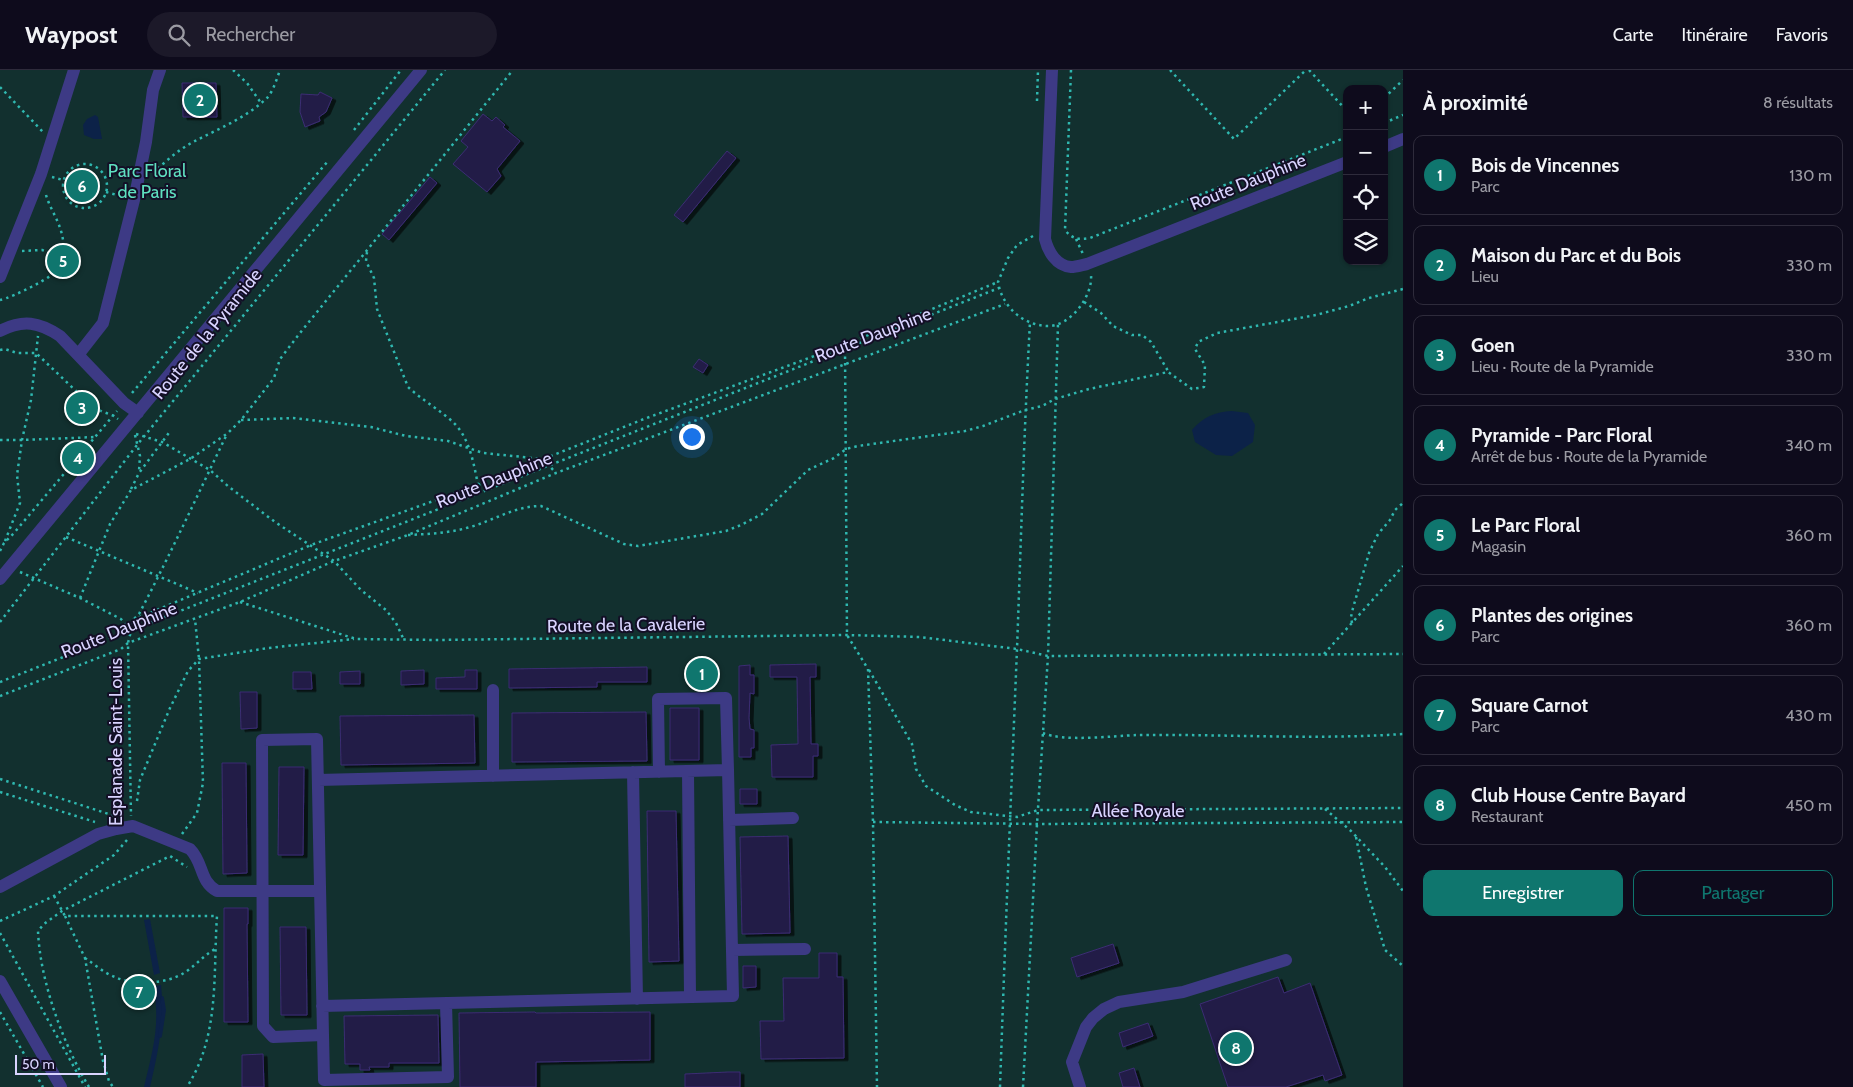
<!DOCTYPE html>
<html lang="fr">
<head>
<meta charset="utf-8">
<style>
	:root { --surface:#0e0b1c; --page:#1c1929; --text:#f1f3f6; --muted:#9b9ba3; --line:#2e2b3b; --accent:#0f766e }
	body { margin:0; font-family:Cabin,sans-serif; background:var(--page); color:var(--text) }
	.controls { position:absolute; right:15px; top:15px; display:grid; overflow:hidden; border-radius:10px; box-shadow:0 1px 4px #0004 }
	.controls button { width:45px; height:45px; display:grid; place-items:center; padding:0; border:0; border-bottom:1px solid var(--line); background:var(--surface); color:var(--text); font:25px sans-serif }
	.scale { position:absolute; left:15px; bottom:12px; width:91px; box-sizing:border-box; padding-left:5px; border:2px solid #d9d4ff; border-top:0; font-size:14px; line-height:18px; white-space:nowrap; color:#d9d4ff; -webkit-text-stroke:4px #130f26; paint-order:stroke }
	.you { position:absolute; left:691px; top:366px; width:18px; height:18px; margin:-12px; border:4px solid #fff; border-radius:50%; background:#1a73e8; box-shadow:0 0 0 8px #1a73e833 }
	.badge { display:grid; place-items:center; width:32px; height:32px; border-radius:50%; background:var(--accent); color:#fff; font-size:16px; font-weight:700 }
	.pin { position:absolute; translate:-50% -50%; border:2px solid #fff; box-shadow:0 1px 5px #0006 }
	.list { margin:0; padding:0; list-style:none }
	h2 { display:flex; justify-content:space-between; align-items:center; height:65px; margin:0; padding:0 20px; font-size:21px }
	h2 small { font-size:16px; font-weight:400; color:var(--muted) }
	.list li { display:grid; grid-template-columns:32px 1fr auto; gap:15px; align-items:center; box-sizing:border-box; height:80px; margin:0 10px 10px; padding:0 10px; border:1px solid var(--line); border-radius:10px }
	.list b { display:block; font-size:19px; white-space:nowrap }
	.list p { margin:0; font-size:16px; white-space:nowrap; color:var(--muted) }
	.list em { font-size:16px; font-style:normal; color:var(--muted) }
	.actions { display:flex; gap:10px; padding:15px 20px }
	.actions a { flex:1; padding:11px 0; border:1px solid var(--accent); border-radius:10px; text-align:center; font-size:18px; color:var(--accent) }
	.actions .main { background:var(--accent); color:#fff }
	.icon { flex:none; width:28px; height:28px; fill:none; stroke:currentColor; stroke-width:2; stroke-linecap:round; stroke-linejoin:round }
	.map { position:relative; flex:none; width:1403px; height:1017px; overflow:hidden }
	header { display:flex; align-items:center; gap:30px; box-sizing:border-box; height:70px; padding:0 25px; background:var(--surface); border-bottom:1px solid var(--line) }
	header strong { font-size:24px }
	nav { display:flex; gap:28px; margin-inline-start:auto; font-size:18px }
	.search { width:350px; height:45px; background:var(--page); display:flex; align-items:center; gap:12px; box-sizing:border-box; padding:0 18px; border-radius:28px; color:var(--muted); font-size:19px }
	main { display:flex }
	aside { flex:1; background:var(--surface) }
	.map>svg:first-child { display:block }
</style>
</head>
<body>
<header>
<strong>Waypost</strong>
<div class="search"><svg class="icon" aria-label="search" viewBox="0 0 24 24"><circle cx="10" cy="10" r="6"/><path d="M15 15l6 6"/></svg>Rechercher</div>
<nav><a>Carte</a><a>Itinéraire</a><a>Favoris</a></nav>
</header>
<main>
<div class="map">
<svg width="1403" height="1017" viewBox="0 0 1403 1017">
	<defs>
		<filter id="shadow"><feDropShadow dx="4" dy="2.5" stdDeviation="0" flood-color="#0009"/></filter>
	</defs>
	<rect width="100%" height="100%" fill="#130f26"/>
	<path fill="#12302f" fill-rule="evenodd" d="M 0,0 L 1403,0 L 1403,1017 L 0,1017 ZM 1347,19 L 1384,19 L 1384,191 L 1347,191 Z"/>
	<path fill="#0c2248" d="M 95,45 L 98,47 L 102,69 L 94,69 L 84,65 L 83,55 L 87,49 Z
		M 1232,341 L 1248,343 L 1255,355 L 1253,372 L 1232,386 L 1216,385 L 1195,372 L 1192,360 C 1203,347 1215,342 1232,341 Z
		M 150,849 L 160,903 L 154,905 L 144,850 Z
		M 161,915 C 165,950 158,983 150,1017 L 144,1017 C 153,979 160,957 154,918 L 155,916 Z"/>
	<g fill="none" stroke-linecap="round" stroke-linejoin="round">
		<path stroke="#0c2248" stroke-width="4" d="M 160,966 L 164,940 L 162,928"/>
	</g>
	<path fill="#241b47" stroke="#3b2d73" filter="url(#shadow)" d="M 182,13 L 216,13 L 217,47 L 183,47 Z
		M 320,22 L 332,28 L 326,42 L 319,47 L 320,51 L 305,57 L 300,42 L 301,24 L 318,25 Z
		M 483,44 L 492,51 L 496,47 L 505,55 L 503,57 L 520,71 L 497,99 L 501,106 L 487,122 L 453,94 L 468,77 L 461,71 Z
		M 727,81 L 736,88 L 683,152 L 674,145 Z
		M 430,107 L 437,113 L 389,170 L 382,164 Z
		M 699,289 L 708,295 L 703,303 L 693,297 Z
		M 816,594 L 816,607 L 810,607 L 811,674 L 818,674 L 818,686 L 813,686 L 813,707 L 772,707 L 771,675 L 798,674 L 797,607 L 770,607 L 770,595 Z
		M 750,595 L 750,605 L 754,605 L 754,624 L 750,623 L 749,648 L 750,659 L 754,660 L 754,678 L 751,678 L 751,687 L 739,687 L 739,596 Z
		M 647,597 L 647,612 L 597,612 L 597,617 L 509,618 L 509,599 Z
		M 424,600 L 424,614 L 401,615 L 401,601 Z
		M 465,600 L 477,600 L 477,619 L 436,619 L 436,608 L 465,607 Z
		M 360,601 L 360,614 L 340,614 L 340,602 Z
		M 293,602 L 311,602 L 312,619 L 293,619 Z
		M 240,622 L 257,622 L 257,658 L 241,659 Z
		M 670,638 L 699,638 L 699,690 L 670,690 Z
		M 646,642 L 647,691 L 512,692 L 512,643 Z
		M 474,645 L 475,693 L 341,695 L 340,646 Z
		M 222,693 L 246,693 L 247,803 L 223,804 Z
		M 279,697 L 304,697 L 303,785 L 278,785 Z
		M 740,719 L 757,719 L 757,734 L 740,734 Z
		M 647,741 L 676,741 L 679,891 L 649,892 Z
		M 788,766 L 790,863 L 742,864 L 740,767 Z
		M 224,838 L 248,838 L 248,854 L 247,854 L 248,952 L 224,952 Z
		M 280,857 L 306,857 L 307,945 L 281,945 Z
		M 1113,874 L 1119,893 L 1077,907 L 1071,888 Z
		M 819,883 L 837,883 L 837,907 L 843,907 L 844,988 L 761,989 L 760,951 L 784,951 L 783,908 L 819,908 Z
		M 743,896 L 756,896 L 756,917 L 743,918 Z
		M 1278,907 L 1284,923 L 1310,913 L 1342,1005 L 1325,1011 L 1323,1005 L 1286,1017 L 1228,1017 L 1200,934 Z
		M 535,942 L 536,943 L 650,942 L 650,990 L 536,992 L 536,1017 L 460,1017 L 459,943 Z
		M 438,945 L 439,993 L 389,993 L 389,997 L 369,997 L 370,1000 L 360,1000 L 360,994 L 345,994 L 344,946 Z
		M 1148,953 L 1153,966 L 1123,977 L 1119,963 Z
		M 263,984 L 264,1017 L 242,1017 L 242,985 Z
		M 1134,998 L 1140,1017 L 1123,1017 L 1119,1003 Z
		M 728,1002 L 740,1002 L 740,1017 L 685,1017 L 685,1004 Z"/>
	<g fill="none" stroke-linecap="round" stroke-linejoin="round">
		<path stroke="#2fb8b0" stroke-width="2.5" stroke-dasharray="2.5 4" stroke-linecap="butt" d="M 233,0 L 247,13 L 261,33
			M 1071,0 L 1065,160 C 1072,169 1079,170 1090,168 L 1347,67
			M 1170,0 L 1234,69 L 1306,0
			M 1309,0 L 1347,41
			M 0,17 L 43,62
			M 1384,28 L 1403,10
			M 1037,31 L 1038,0
			M 1384,53 L 1403,45
			M 354,60 L 401,0
			M63 116a22 22 0 1 1 44 0a22 22 0 1 1-44 0Z
			M 153,103 C 165,92 178,80 193,72 C 218,59 246,48 267,28 C 273,22 277,8 280,0
			M 52,107 L 63,110
			M 106,122 L 124,127
			M 1033,166 L 1017,175 L 1008,188 L 998,212 C 1002,236 1022,255 1047,256 C 1070,257 1093,226 1091,205
			M 1076,169 L 1083,184
			M 22,181 L 42,180 L 63,187
			M 367,182 L 366,191 L 374,208 L 377,239 L 408,317 C 422,330 440,340 454,353 C 470,369 474,395 478,415
			M 0,230 C 13,227 55,207 61,196 C 66,187 64,173 62,165 C 59,150 50,139 46,125
			M 1084,232 L 1101,243 L 1113,256 L 1132,265 L 1142,265 L 1151,272 L 1168,301
			M 0,280 L 5,279 L 17,283 L 36,283 L 76,321 L 88,336 L 114,346 L 118,349
			M 845,280 L 847,565 L 868,599 L 873,752 L 877,1017
			M 132,323 L 328,91
			M 241,350 L 293,348 L 371,357 L 406,366 L 448,371 L 483,383 L 543,389 L 556,403
			M 136,364 L 162,372 L 210,400 L 229,417 L 275,452 L 334,491 L 361,520 L 386,540 L 396,553 L 404,570
			M 135,365 L 140,386 L 139,401
			M 0,370 L 22,370 L 96,367
			M 131,419 L 139,403 L 171,360
			M 408,465 C 429,464 450,463 470,457 C 495,450 515,436 541,436 L 624,474 L 638,476 L 726,461 L 741,455 L 762,444 L 808,400 L 834,388 L 846,379 L 858,376 L 965,361 L 983,356 L 1025,340 L 1042,336 L 1055,329 L 1089,319 L 1168,302 L 1192,319 L 1204,317 L 1205,295 L 1195,279 L 1198,272 L 1217,263 L 1316,245 L 1349,236 L 1369,228 L 1403,219
			M 66,467 L 198,523
			M 5,471 L 20,433 L 17,405 L 22,370 L 31,330 L 38,266
			M 0,481 L 4,473 L 14,463 L 117,341
			M 20,502 L 80,528 L 121,549 L 131,561 L 128,573 L 131,746
			M 80,528 L 110,454 L 131,420 L 190,389 L 228,363 L 241,350 L 274,308 L 280,289 L 300,263 L 513,0
			M 240,532 L 356,569 L 436,570 L 847,565 L 920,567 L 1017,579 L 1048,586 L 1403,584
			M 133,550 L 311,475 L 478,415 L 644,349 L 844,275 L 998,212
			M 0,552 L 137,375 L 445,0
			M 1352,553 L 1351,547 L 1353,538 L 1369,483 L 1378,464 L 1390,450 L 1395,440 L 1403,433
			M 131,561 L 133,550 L 139,544 C 170,485 198,424 227,364
			M 1324,584 L 1403,496
			M 869,600 L 912,674 L 916,699 L 926,716 L 955,735 L 971,742 L 1017,747 L 1038,740 L 1403,738
			M 0,612 L 999,218
			M 0,626 L 121,579 L 128,573 L 240,532 L 334,491 L 408,465 L 556,403 L 1005,234
			M 1043,663 C 1063,672 1113,666 1137,665 C 1226,664 1315,670 1403,664
			M 0,709 L 115,746
			M 0,722 L 95,752
			M 137,731 L 140,710 L 170,638 L 188,601 L 199,589 L 268,578 L 354,569
			M 1325,739 L 1351,761 L 1385,797 L 1403,821
			M 873,752 L 1037,754 L 1403,752
			M 182,764 L 197,743 L 203,713 L 199,589 L 195,549
			M 1356,767 L 1366,817 L 1385,880 L 1403,896
			M 54,826 L 65,846 L 217,846 C 213,905 220,965 187,1017
			M 65,846 L 85,888 L 103,991 L 109,1011 L 113,1017
			M 0,851 L 54,826 L 114,785 L 127,770
			M 0,863 L 85,1017
			M 85,888 C 94,894 104,903 115,907 C 134,916 166,914 184,903 C 195,896 203,886 215,879
			M 0,942 L 43,1017
			M 89,1017 C 63,974 40,911 38,861 L 44,854 L 62,841 L 170,786 L 187,797
			M 1000,1017 C 1005,871 1011,725 1017,579 C 1021,470 1024,361 1030,252
			M 1023,1017 L 1037,754 L 1048,586 L 1058,254"/>
		<path stroke="#3d3a85" stroke-width="12" d="M 1052,0 L 1045,169 C 1048,181 1056,196 1071,197 C 1076,197 1082,195 1087,194 L 1347,92
			M 1384,77 L 1403,69
			M 0,207 L 41,104 L 74,0
			M 0,261 C 23,249 39,252 60,266 L 124,333 L 138,343
			M 78,285 L 103,253 L 134,130 L 146,72 L 153,20 L 160,0
			M 0,509 L 421,0
			M 493,620 L 493,706
			M 317,669 L 323,965 L 273,967 L 263,956 L 262,670 Z
			M 688,701 L 690,927
			M 633,702 L 637,929
			M 659,702 L 658,629 L 726,628 L 728,700
			M 318,710 L 728,700 L 733,926 L 322,936
			M 729,750 L 793,748
			M 0,817 L 98,764 L 116,759 L 133,756 L 190,779 C 204,793 199,811 217,821 L 320,821
			M 732,880 L 805,879
			M 0,911 L 61,1017
			M 323,965 L 324,1010 L 448,1007 L 446,933
			M 1080,1017 L 1072,992 L 1086,957 L 1093,948 L 1104,939 L 1119,932 L 1183,922 L 1286,890"/>
	</g>
	<g text-anchor="middle" dominant-baseline="central" stroke-width="4" stroke-linejoin="round" paint-order="stroke">
		<g font-size="18" fill="#5fe0c0" stroke="#130f26">
			<text x="147" y="101">Parc Floral<tspan x="147" dy="21">de Paris</tspan></text>
		</g>
		<g font-size="18" fill="#d9d4ff" stroke="#130f26">
			<text transform="translate(1248 112) rotate(-22)">Route Dauphine</text>
			<text transform="translate(207 264) rotate(-51)">Route de la Pyramide</text>
			<text transform="translate(873 265) rotate(-21)">Route Dauphine</text>
			<text transform="translate(494 410) rotate(-22)">Route Dauphine</text>
			<text transform="translate(626 555) rotate(-1)">Route de la Cavalerie</text>
			<text transform="translate(119 560) rotate(-22)">Route Dauphine</text>
			<text transform="translate(116 672) rotate(-90)">Esplanade Saint-Louis</text>
			<text x="1138" y="741">Allée Royale</text>
		</g>
	</g>
</svg>
<div class="controls">
<button>+</button>
<button>−</button>
<button><svg class="icon" aria-label="locate" viewBox="0 0 24 24"><circle cx="12" cy="12" r="6"/><path d="M12 2v4M12 18v4M2 12h4M18 12h4"/></svg></button>
<button><svg class="icon" aria-label="layers" viewBox="0 0 24 24"><path d="M12 4l9 5-9 5-9-5zM3 14l9 5 9-5"/></svg></button>
</div>
<div class="scale">50 m</div>
<div class="you"></div>
<div class="pin badge" style="left:702px;top:604px">1</div>
<div class="pin badge" style="left:200px;top:30px">2</div>
<div class="pin badge" style="left:82px;top:338px">3</div>
<div class="pin badge" style="left:78px;top:388px">4</div>
<div class="pin badge" style="left:63px;top:191px">5</div>
<div class="pin badge" style="left:82px;top:116px">6</div>
<div class="pin badge" style="left:139px;top:922px">7</div>
<div class="pin badge" style="left:1236px;top:978px">8</div>
</div>
<aside>
<h2>À proximité<small>8 résultats</small></h2>
<ul class="list">
<li><span class="badge">1</span><div><b>Bois de Vincennes</b><p>Parc</p></div><em>130 m</em></li>
<li><span class="badge">2</span><div><b>Maison du Parc et du Bois</b><p>Lieu</p></div><em>330 m</em></li>
<li><span class="badge">3</span><div><b>Goen</b><p>Lieu · Route de la Pyramide</p></div><em>330 m</em></li>
<li><span class="badge">4</span><div><b>Pyramide - Parc Floral</b><p>Arrêt de bus · Route de la Pyramide</p></div><em>340 m</em></li>
<li><span class="badge">5</span><div><b>Le Parc Floral</b><p>Magasin</p></div><em>360 m</em></li>
<li><span class="badge">6</span><div><b>Plantes des origines</b><p>Parc</p></div><em>360 m</em></li>
<li><span class="badge">7</span><div><b>Square Carnot</b><p>Parc</p></div><em>430 m</em></li>
<li><span class="badge">8</span><div><b>Club House Centre Bayard</b><p>Restaurant</p></div><em>450 m</em></li>
</ul>
<div class="actions"><a class="main">Enregistrer</a><a>Partager</a></div>
</aside>
</main>
</body>
</html>
